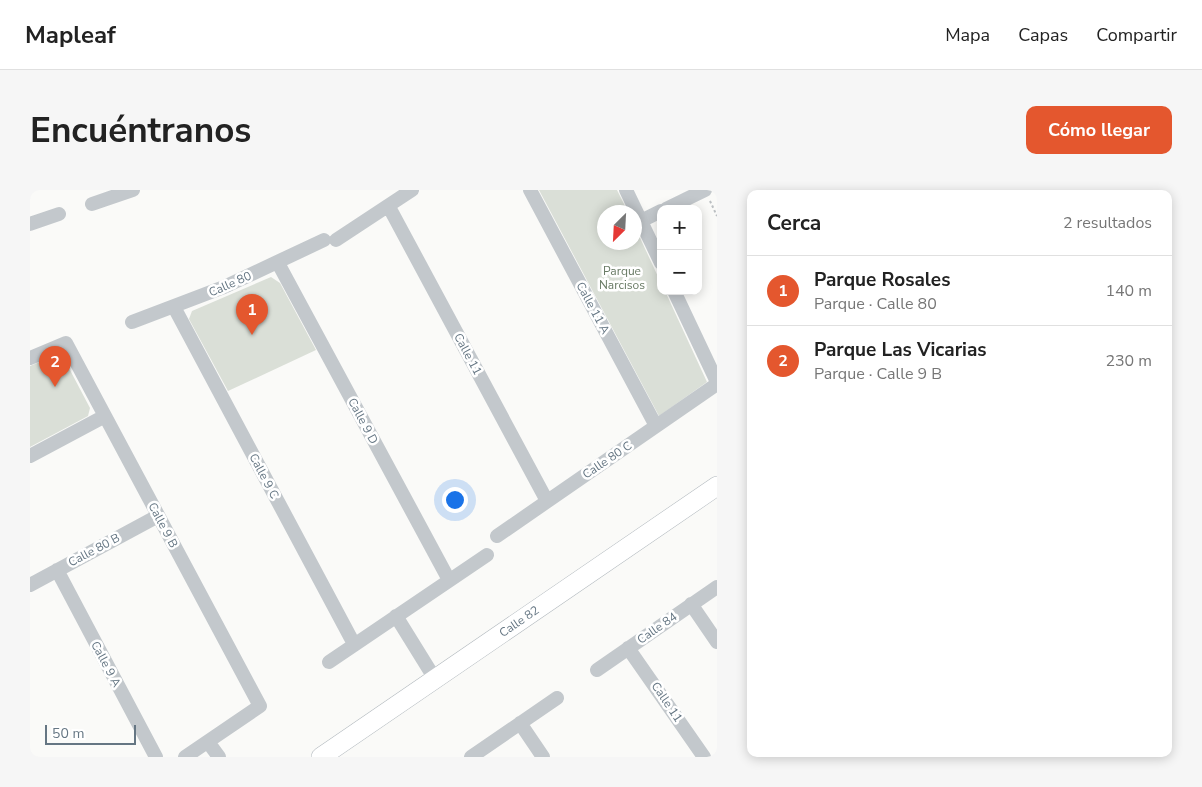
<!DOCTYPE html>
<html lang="es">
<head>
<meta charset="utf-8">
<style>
	:root { --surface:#fff; --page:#f6f6f6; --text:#222; --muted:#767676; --line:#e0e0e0; --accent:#e4572e }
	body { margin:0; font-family:"Nunito Sans",sans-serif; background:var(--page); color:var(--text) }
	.controls { position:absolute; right:15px; top:15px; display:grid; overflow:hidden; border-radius:10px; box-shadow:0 2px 12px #0003 }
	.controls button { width:45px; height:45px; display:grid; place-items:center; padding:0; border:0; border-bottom:1px solid var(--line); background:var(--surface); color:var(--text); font:25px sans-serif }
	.compass { position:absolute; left:567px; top:15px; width:45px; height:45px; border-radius:50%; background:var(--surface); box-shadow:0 2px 12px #0003; rotate:204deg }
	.scale { position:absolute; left:15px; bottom:12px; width:91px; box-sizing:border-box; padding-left:5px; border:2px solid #657683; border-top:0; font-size:14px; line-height:18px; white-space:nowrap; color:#657683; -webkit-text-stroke:4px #fff; paint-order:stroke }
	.you { position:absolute; left:424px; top:309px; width:18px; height:18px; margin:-12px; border:4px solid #fff; border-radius:50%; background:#1a73e8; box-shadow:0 0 0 8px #1a73e833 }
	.badge { display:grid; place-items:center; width:32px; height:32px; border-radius:50%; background:var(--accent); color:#fff; font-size:16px; font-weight:700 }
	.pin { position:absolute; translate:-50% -41px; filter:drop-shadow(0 1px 2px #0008) }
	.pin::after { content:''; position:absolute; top:26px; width:18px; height:15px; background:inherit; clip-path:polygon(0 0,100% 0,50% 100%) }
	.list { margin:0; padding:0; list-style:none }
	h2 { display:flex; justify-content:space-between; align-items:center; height:65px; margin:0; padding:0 20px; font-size:21px }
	h2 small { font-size:16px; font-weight:400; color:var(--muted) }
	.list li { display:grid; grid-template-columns:32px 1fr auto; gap:15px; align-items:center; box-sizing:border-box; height:70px; padding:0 20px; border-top:1px solid var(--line) }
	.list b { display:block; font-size:19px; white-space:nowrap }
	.list p { margin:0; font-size:16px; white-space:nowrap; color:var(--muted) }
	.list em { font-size:16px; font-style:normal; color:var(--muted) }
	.map { position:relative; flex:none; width:687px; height:567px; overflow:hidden; border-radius:10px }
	header { display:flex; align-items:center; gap:30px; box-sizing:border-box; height:70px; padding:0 25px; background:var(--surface); border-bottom:1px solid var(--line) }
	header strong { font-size:24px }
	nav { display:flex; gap:28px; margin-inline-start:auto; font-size:18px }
	.intro { display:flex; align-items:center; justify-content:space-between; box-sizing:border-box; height:120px; padding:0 30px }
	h1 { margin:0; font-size:35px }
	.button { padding:12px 22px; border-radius:10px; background:var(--accent); color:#fff; font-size:18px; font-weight:700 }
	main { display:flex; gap:30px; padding:0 30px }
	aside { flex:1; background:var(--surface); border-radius:10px; box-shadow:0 2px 12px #0003 }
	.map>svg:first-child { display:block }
</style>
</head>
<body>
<header>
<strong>Mapleaf</strong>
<nav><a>Mapa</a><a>Capas</a><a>Compartir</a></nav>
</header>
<div class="intro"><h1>Encuéntranos</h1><a class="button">Cómo llegar</a></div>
<main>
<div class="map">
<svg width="687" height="567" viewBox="0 0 687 567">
	<rect width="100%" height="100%" fill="#fafaf8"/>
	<path fill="#dadfd7" d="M 509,0 L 587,0 L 598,22 L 574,22 L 574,52 L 604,52 L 605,37 L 631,93 L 631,101 L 635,101 L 677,192 L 629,226 Z
		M 241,87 L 250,93 L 286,160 L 198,201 L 159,129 L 162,121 Z
		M 31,163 L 60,218 L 58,226 L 0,257 L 0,176 Z"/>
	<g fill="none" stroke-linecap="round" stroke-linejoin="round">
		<g stroke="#b3babf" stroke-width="20">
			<g id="secondary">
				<path id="s1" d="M 291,567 L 687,296"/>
			</g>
		</g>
		<path stroke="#bbbfc2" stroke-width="2" stroke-dasharray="2.5 2.5" stroke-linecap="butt" d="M 680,11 L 687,26"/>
		<path stroke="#c3c8cc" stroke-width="14" d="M 500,0 L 626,236
			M 596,0 L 631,73
			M 62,14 L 103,0
			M 359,17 L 517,311
			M 636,19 L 675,0
			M 611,31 L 631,21
			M 0,34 L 29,24
			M 306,50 L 382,0
			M 248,73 L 419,390
			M 644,101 L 687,192
			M 144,117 L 324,454
			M 102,132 L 194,97 L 294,50
			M 0,168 L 36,153 L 230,516 L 155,567
			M 0,266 L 75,226
			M 467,346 L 687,194
			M 27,380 L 126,567
			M 0,395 L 128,326
			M 661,414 L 687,452
			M 366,426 L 405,489
			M 598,458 L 674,567
			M 299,472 L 457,365
			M 567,480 L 687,397
			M 490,533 L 513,567
			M 178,552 L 189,567
			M 441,567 L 527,508"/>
		<use href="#secondary" stroke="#fff" stroke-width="19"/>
	</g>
	<g text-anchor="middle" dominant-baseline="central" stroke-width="5" stroke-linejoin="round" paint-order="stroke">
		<g font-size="12" fill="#687a64" stroke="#fff">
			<text x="592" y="81">Parque<tspan x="592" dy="14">Narcisos</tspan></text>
		</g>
		<g font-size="12" fill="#657683" stroke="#fff">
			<text transform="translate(200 94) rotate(-24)">Calle 80</text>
			<text transform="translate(563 118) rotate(62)">Calle 11 A</text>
			<text transform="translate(438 164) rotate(62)">Calle 11</text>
			<text transform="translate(333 231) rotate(62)">Calle 9 D</text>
			<text transform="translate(577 270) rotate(-34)">Calle 80 C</text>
			<text transform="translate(234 286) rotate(62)">Calle 9 C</text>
			<text transform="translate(133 335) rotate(62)">Calle 9 B</text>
			<text transform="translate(64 360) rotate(-28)">Calle 80 B</text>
			<text stroke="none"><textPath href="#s1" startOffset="240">Calle 82</textPath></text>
			<text transform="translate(627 438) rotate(-35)">Calle 84</text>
			<text transform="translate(76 474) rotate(62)">Calle 9 A</text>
			<text transform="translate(637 512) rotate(56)">Calle 11</text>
		</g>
	</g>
</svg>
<div class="controls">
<button>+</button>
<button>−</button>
</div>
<svg class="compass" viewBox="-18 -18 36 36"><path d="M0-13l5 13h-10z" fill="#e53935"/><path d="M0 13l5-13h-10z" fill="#767676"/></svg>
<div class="scale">50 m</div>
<div class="you"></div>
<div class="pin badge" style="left:222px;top:145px">1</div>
<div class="pin badge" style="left:25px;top:197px">2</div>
</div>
<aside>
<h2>Cerca<small>2 resultados</small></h2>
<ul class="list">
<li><span class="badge">1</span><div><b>Parque Rosales</b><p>Parque · Calle 80</p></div><em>140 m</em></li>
<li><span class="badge">2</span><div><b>Parque Las Vicarias</b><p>Parque · Calle 9 B</p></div><em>230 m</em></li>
</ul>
</aside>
</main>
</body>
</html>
